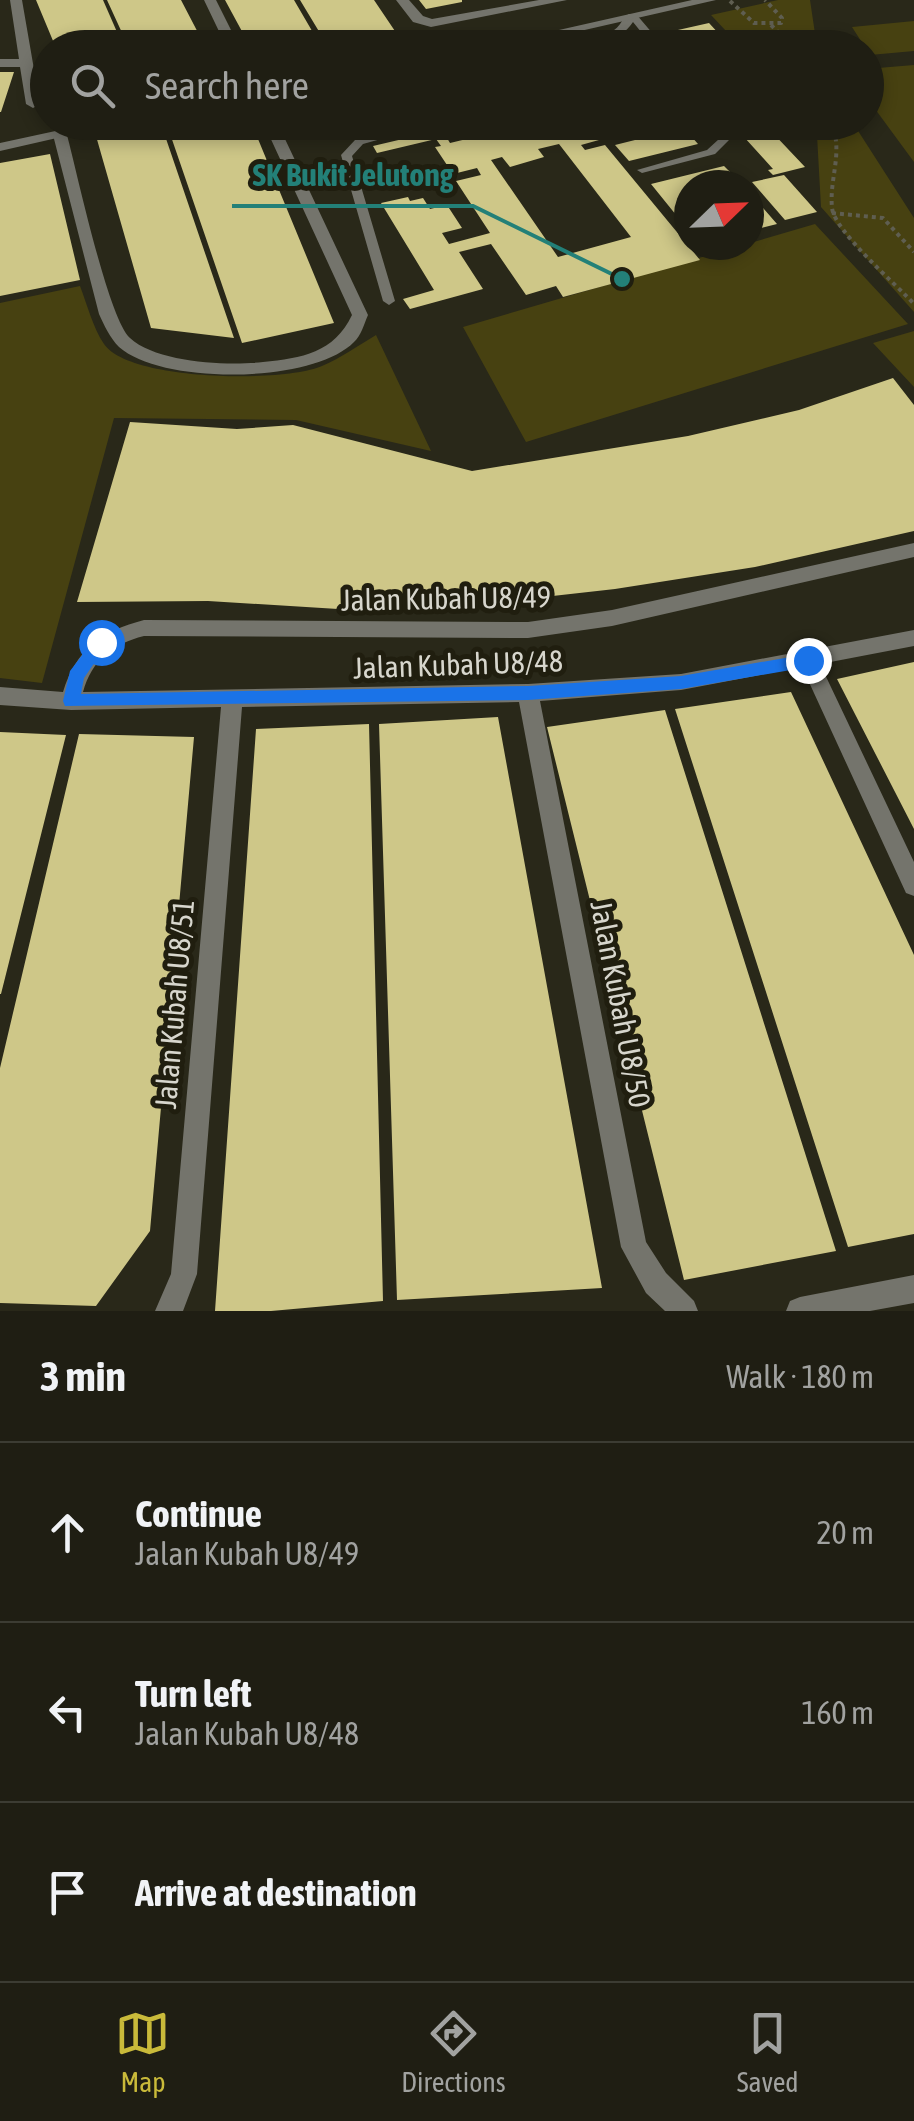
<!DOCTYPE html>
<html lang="en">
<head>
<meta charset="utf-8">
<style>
	:root { --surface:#1f1e13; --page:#27271c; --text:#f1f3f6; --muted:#a1a2a0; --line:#3c3c33; --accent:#c9ba3a }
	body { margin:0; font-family:"Asap Condensed",sans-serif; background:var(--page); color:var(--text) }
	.compass { position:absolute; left:674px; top:170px; width:90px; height:90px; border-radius:50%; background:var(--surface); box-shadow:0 5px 15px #0003; rotate:67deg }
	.stop { position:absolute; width:30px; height:30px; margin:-22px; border:8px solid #1a73e8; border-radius:50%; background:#fff }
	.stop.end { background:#1a73e8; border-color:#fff; box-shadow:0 2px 10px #0008 }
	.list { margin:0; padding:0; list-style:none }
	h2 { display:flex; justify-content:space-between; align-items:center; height:130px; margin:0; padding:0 40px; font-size:42px }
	h2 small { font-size:32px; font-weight:400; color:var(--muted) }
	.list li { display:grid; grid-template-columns:65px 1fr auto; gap:30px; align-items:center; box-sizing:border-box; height:180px; padding:0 40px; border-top:2px solid var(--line) }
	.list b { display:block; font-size:38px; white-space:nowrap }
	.list p { margin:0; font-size:32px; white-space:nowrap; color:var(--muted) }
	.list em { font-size:32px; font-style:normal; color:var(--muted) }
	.icon { flex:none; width:55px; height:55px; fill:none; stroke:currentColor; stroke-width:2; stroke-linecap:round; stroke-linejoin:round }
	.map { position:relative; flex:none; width:914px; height:1311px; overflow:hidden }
	.search { position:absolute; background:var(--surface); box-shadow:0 5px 15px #0003; left:30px; right:30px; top:30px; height:110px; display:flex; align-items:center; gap:25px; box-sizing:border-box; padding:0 35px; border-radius:55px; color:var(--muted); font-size:38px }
	.sheet { height:670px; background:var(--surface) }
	nav { display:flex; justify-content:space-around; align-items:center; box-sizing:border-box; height:140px; border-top:2px solid var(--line); background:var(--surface); font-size:28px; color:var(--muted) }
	nav a { display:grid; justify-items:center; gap:5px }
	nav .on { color:var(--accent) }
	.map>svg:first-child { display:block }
</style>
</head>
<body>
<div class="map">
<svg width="914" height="1311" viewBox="0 0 914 1311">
	<rect width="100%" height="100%" fill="#292819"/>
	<path fill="#474111" d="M 778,0 L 810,0 L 817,47 L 741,47 L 711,15 Z
		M 914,21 L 914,51 L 870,55 L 852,27 Z
		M 914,65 L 914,162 L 867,98 L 866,69 Z
		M 806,123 L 853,123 L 914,218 L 914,312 L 821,207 L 817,135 Z
		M 815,224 L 908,324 L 526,442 L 463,327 Z
		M 80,286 C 87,304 93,328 104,344 C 129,381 283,383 322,366 C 341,358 359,345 376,335 L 431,451 L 296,420 L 114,418 L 42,683 L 0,678 L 0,303 Z
		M 914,331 L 914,387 L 873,343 Z"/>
	<path fill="#cec788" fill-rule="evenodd" d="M 36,0 L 103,0 L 124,48 L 56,48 Z
		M 107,0 L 181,0 L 206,48 L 129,48 Z
		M 225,0 L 294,0 L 322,48 L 251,48 Z
		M 300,0 L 374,0 L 401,40 L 365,48 L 329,48 Z
		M 419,0 L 462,0 L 462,2 L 426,9 Z
		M 709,23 L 721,36 L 681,44 L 669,32 Z
		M 0,72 L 14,72 L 1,112 L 0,112 Z
		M 166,122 L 251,122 L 334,323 L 242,343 Z
		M 311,122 L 355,122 L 356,124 L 318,133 Z
		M 475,122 L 505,124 L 447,138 L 450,143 L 537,122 L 643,122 L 595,136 L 599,140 L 581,145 L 585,150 L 605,145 L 700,260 L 563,297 L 556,286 L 526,295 L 491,244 L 459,252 L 483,289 L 410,309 L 403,299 L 434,290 L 381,203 L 408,197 L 410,201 L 423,198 L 430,209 L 447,205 L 462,228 L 442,233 L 449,244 L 490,233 L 456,181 L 481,175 L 477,168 L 453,174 L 435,147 L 441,146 L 436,139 L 377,153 L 373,146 ZM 559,144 L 631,237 L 558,257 L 491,160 L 502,157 L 510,167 L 544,157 L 538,149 Z
		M 663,122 L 684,128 L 698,144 L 629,161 L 615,145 L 671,131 Z
		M 161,124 L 234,338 L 151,328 L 96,136 Z
		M 770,130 L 805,167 L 773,175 L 768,170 L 773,169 L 744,137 Z
		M 50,154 L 80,280 L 0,296 L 0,163 Z
		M 724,166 L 743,185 L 689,185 L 689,231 L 651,184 Z
		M 784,175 L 817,212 L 785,220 L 752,182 Z
		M 749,192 L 777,224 L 749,231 Z
		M 893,378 L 914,405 L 914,531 L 755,567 L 615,589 L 481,604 L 354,610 L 208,601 L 77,602 L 130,422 L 237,429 L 293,425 L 472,471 L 688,436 L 799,410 Z
		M 914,662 L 914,829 L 837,679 Z
		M 791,692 L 914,955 L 914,1234 L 848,1247 L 675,709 Z
		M 665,710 L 836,1251 L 684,1280 L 547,727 Z
		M 498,717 L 602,1288 L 397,1300 L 379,724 Z
		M 369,724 L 383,1301 L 271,1311 L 215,1311 L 256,729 Z
		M 0,732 L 66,735 L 1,994 L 0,994 Z
		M 79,734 L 194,737 L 150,1231 L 96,1306 L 0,1303 L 0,1068 Z"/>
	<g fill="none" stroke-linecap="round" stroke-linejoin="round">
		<path stroke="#5f5e51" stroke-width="4" stroke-dasharray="4 4" stroke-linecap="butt" d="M 730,1 L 754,23 L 781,23 L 782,18 L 765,0
			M 771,25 L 783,37 L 785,48
			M 831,122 C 844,152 829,178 832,208 C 835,232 896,284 914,304
			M 832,213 L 883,218 L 914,252"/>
		<path fill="#74746c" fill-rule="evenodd" d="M 629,14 L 636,14 L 665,48 L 654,48 L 633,22 C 619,43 590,48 565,48 C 585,39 615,40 624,17 Z
			M 423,122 L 442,122 L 363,144 L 352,156 L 395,301 L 389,305 L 383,301 L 341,155 L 355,140 Z
			M 716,122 L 726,122 L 729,140 L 715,154 L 642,173 L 637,170 L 707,150 L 719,139 Z"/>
		<path fill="#74746c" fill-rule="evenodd" d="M 10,0 L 22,0 L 40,104 L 33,108 L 26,104 L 20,67 L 0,67 L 0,59 L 19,59 Z
			M 204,0 L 216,0 L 240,48 L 227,48 Z
			M 396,0 L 409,0 L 423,16 L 432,19 L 539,0 L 567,0 L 431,27 L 413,22 Z
			M 263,122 L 277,122 L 368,315 C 364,324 361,336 354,342 C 313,384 162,385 119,347 C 110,338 104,325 99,314 L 53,135 L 55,132 L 67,135 C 77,172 108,318 130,338 C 157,363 228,366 263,362 C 302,358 334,353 352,315 Z
			M 914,543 L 914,557 L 612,626 L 528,638 L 144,636 C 112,644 92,660 83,692 L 528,684 L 681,674 L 914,630 L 914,646 L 820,664 L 914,862 L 914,896 L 906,893 L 802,667 L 681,690 L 540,701 L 646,1242 L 666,1273 L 694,1301 L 698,1311 L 665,1311 L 646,1293 L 621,1247 L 519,702 L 242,707 L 197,1274 L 183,1311 L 155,1311 L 171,1274 L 221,707 L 71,710 L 0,705 L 0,687 L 63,692 C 76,649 102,631 144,620 L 528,622 L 612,610 Z
			M 914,1275 L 914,1303 L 870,1311 L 786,1311 L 790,1301 L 800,1297 Z"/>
		<path fill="#74746c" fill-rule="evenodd" d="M 692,0 L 716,0 L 506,48 L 479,48 Z
			M 97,122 L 127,122 L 0,151 L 0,143 Z"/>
	</g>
	<path fill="#1a73e8" d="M 101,635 L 109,642 L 84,678 L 81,694 L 528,686 L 681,676 L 808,654 L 817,660 L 808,667 L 681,689 L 528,700 L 65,706 L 63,701 L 70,671 L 96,637 Z"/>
	<g text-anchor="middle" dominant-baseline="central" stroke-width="10" stroke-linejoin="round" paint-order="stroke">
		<g font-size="30" fill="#d7d6cd" stroke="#201e0f">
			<text transform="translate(446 598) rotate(-1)">Jalan Kubah U8/49</text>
			<text transform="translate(458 664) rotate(-2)">Jalan Kubah U8/48</text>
			<text transform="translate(174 1004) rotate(-85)">Jalan Kubah U8/51</text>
			<text transform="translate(621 1004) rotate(79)">Jalan Kubah U8/50</text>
		</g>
	</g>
	<path fill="none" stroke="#238078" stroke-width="4" d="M622 279L473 206H232"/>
	<circle fill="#238078" stroke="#201e0f" stroke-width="4" cx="622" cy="279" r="10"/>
	<g font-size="32" text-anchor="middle" font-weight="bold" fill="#238078" stroke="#201e0f" stroke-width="10" stroke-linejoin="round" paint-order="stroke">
		<text x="353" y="186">SK Bukit Jelutong</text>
	</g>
</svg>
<svg class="compass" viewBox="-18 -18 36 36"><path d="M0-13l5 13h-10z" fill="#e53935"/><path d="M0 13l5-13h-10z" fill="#a1a2a0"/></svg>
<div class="stop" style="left:101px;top:642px"></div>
<div class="stop end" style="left:808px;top:660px"></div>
<div class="search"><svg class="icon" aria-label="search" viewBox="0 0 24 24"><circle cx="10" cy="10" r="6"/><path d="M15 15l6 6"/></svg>Search here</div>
</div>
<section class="sheet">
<h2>3 min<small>Walk · 180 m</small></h2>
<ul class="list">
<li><svg class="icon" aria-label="ahead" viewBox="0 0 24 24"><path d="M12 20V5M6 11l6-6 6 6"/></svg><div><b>Continue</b><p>Jalan Kubah U8/49</p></div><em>20 m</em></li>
<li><svg class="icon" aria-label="left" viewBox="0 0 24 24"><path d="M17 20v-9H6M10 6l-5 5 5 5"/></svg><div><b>Turn left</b><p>Jalan Kubah U8/48</p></div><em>160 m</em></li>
<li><svg class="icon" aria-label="arrive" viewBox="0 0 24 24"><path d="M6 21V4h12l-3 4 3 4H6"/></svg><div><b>Arrive at destination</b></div></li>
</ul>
</section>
<nav>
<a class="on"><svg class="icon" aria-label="map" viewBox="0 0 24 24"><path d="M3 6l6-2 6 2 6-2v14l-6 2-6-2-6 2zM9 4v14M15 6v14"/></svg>Map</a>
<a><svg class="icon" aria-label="directions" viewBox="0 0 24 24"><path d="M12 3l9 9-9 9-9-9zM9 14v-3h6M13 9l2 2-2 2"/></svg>Directions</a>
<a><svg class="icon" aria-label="saved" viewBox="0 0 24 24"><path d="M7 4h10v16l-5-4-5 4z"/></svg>Saved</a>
</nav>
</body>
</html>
